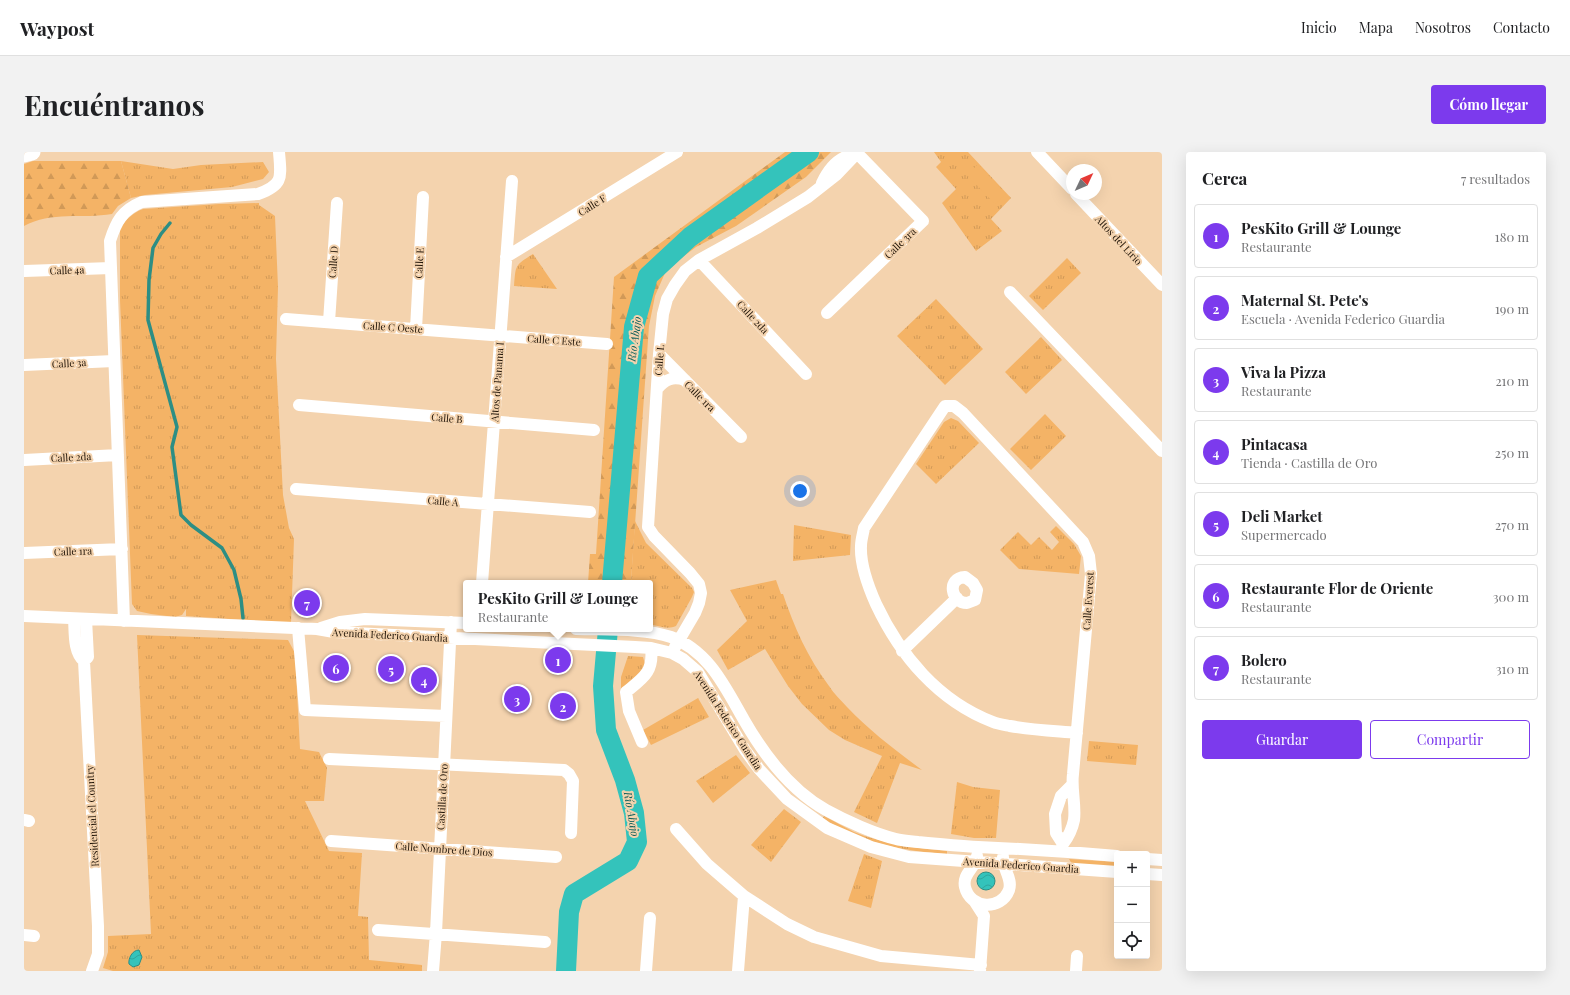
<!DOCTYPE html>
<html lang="es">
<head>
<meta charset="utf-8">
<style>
	:root { --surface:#fff; --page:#f2f2f2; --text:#202124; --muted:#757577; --line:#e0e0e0; --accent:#7c3aed }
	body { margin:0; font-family:"Playfair Display",serif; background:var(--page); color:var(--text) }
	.controls { position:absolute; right:12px; bottom:12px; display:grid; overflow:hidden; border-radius:4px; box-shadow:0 4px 16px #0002 }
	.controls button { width:36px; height:36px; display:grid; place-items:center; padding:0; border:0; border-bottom:1px solid var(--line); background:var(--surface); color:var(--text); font:20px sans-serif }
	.compass { position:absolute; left:1042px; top:12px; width:36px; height:36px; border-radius:50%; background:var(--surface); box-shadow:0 4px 16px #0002; rotate:46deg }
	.you { position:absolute; left:776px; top:339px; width:14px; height:14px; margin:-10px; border:3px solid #fff; border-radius:50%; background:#1a73e8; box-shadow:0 0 0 6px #1a73e833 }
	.badge { display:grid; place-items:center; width:26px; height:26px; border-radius:50%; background:var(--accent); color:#fff; font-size:13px; font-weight:700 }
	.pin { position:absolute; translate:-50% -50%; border:2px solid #fff; box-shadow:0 1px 4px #0006 }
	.popup { position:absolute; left:439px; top:428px; width:190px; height:52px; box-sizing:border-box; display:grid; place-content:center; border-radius:4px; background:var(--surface); filter:drop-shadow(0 1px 3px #0005); font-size:13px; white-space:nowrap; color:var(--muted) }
	.popup b { font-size:15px; color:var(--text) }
	.popup::after { content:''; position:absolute; left:50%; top:100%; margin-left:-8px; border:8px solid transparent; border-top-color:var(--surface) }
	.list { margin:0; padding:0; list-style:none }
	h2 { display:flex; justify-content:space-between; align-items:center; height:52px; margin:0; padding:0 16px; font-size:17px }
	h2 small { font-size:13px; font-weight:400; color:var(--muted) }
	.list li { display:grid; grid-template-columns:26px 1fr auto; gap:12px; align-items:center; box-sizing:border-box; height:64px; margin:0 8px 8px; padding:0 8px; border:1px solid var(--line); border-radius:4px }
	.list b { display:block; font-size:15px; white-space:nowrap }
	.list p { margin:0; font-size:13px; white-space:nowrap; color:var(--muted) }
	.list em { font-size:13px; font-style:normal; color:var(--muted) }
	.actions { display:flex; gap:8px; padding:12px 16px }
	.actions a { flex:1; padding:9px 0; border:1px solid var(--accent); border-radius:4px; text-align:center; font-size:14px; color:var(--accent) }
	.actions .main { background:var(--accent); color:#fff }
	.icon { flex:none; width:22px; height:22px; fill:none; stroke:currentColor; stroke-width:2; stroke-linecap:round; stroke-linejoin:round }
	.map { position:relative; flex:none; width:1138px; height:819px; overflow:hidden; border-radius:4px }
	header { display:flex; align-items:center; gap:24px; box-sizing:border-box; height:56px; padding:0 20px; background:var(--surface); border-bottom:1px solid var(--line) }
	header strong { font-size:19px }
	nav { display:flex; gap:22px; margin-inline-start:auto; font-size:14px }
	.intro { display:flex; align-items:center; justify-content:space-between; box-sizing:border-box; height:96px; padding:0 24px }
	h1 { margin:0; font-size:28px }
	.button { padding:10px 18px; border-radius:4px; background:var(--accent); color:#fff; font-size:14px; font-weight:700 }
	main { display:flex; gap:24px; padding:0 24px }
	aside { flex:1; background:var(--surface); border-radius:4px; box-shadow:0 4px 16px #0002 }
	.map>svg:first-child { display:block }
</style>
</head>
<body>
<header>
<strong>Waypost</strong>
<nav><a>Inicio</a><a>Mapa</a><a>Nosotros</a><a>Contacto</a></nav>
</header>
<div class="intro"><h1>Encuéntranos</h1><a class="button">Cómo llegar</a></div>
<main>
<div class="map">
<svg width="1138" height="819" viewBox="0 0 1138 819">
	<defs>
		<pattern id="grass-tufts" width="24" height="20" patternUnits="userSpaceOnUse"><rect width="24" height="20" fill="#f4b366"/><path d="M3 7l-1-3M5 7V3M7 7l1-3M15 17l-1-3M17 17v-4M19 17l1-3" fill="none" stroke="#d19957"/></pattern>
		<pattern id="forest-firs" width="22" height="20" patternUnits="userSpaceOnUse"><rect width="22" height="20" fill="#f4b366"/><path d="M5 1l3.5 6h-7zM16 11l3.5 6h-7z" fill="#d19957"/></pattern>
		<pattern id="water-waves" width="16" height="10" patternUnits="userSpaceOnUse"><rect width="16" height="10" fill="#34c3bb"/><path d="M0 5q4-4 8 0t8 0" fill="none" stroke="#2ea69f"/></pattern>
	</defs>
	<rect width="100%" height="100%" fill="#f4d3ae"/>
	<path fill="url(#grass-tufts)" d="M 910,0 L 944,0 L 987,46 L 967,67 L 978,79 L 952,99 L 918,51 L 932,37 L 912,15 L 917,10 Z
		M 97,9 L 149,17 L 177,13 L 239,10 L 245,20 L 239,27 L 208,35 L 121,43 L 107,46 Z
		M 235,51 L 235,53 L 251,64 L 254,135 L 252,207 L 259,343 L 265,376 L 270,387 L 267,471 L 162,464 L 162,457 L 158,463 L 151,465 L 127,462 L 113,459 L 108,452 L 96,148 L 96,76 C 103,67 108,61 119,57 L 195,52 Z
		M 509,102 L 533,137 L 490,134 C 492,113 490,114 509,102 Z
		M 1043,106 L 1057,121 L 1019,158 L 1005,144 Z
		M 912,147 L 959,197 L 921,233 L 873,184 Z
		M 1017,185 L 1038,208 L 1002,242 L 981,220 Z
		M 1021,262 L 1042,284 L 1007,318 L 986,297 Z
		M 927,266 L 934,269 L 955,291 L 912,332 L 892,312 L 920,270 Z
		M 611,369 L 622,391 L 668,436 L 670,440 L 668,445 L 652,474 C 644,478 634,474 626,472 L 629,431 L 607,429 Z
		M 770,373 L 827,383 L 826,403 L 769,409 Z
		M 1032,374 L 1050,392 L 1057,404 L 1055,422 L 995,417 L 976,398 L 994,380 L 1007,393 L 1015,385 L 1028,398 L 1035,390 L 1026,380 Z
		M 752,428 L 757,442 L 759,442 C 770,475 784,506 805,534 C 810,542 817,548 823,555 C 846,579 871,598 898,618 L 876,611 L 853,671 L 830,660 L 858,604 L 821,588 L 805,578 L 778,552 L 764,534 L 741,497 L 704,518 L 693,498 L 723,469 L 706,438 Z
		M 113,483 L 264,488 L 271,501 L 276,597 L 295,600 L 303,616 L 300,649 L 281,649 L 305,699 L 338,701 L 334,764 L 344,765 L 345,808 L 398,813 L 398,819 L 89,819 L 79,816 L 84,800 L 84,784 L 127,782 Z
		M 604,504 L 619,505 L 621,512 L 620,520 L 597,537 L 597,525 Z
		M 674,546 L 685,565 L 627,593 L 619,578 Z
		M 1065,589 L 1114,593 L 1112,613 L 1063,609 Z
		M 712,603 L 726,621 L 689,651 L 672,629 Z
		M 933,630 L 949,635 L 976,638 L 972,686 L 950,686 L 927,682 Z
		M 760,657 L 777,670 L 747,710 L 727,693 Z
		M 800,664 C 810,669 820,675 830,680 C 860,692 891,696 923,699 L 923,702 C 880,699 834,691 799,666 Z
		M 840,702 L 858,709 L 847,756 L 824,749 Z
		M 1045,707 L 1093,710 L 1093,715 L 1048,712 Z"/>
	<path fill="url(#forest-firs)" d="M 761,0 L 807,0 L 782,25 L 712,74 L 672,95 L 656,107 L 641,121 L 631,144 L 625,174 L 607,429 L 600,428 L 600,431 L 564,431 L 566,402 L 572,402 L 590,125 Z
		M 9,9 L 97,9 L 107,46 L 94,54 L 88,62 C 59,67 27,59 0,74 L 0,12 Z"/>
	<path fill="#f4b366" d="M 954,12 L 982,42 L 971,52 L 943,23 Z"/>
	<path fill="url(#water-waves)" stroke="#2d8e84" d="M953 729a9 9 0 1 1 18 0a9 9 0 1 1-18 0Z
		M 115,798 L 118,805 L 115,813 L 109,815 L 105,812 C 104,807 108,798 115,798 Z"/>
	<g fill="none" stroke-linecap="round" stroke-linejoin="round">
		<path stroke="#2d8e84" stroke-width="3.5" d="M 146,71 L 137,82 L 129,96 L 125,128 L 124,168 L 153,275 L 148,295 L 157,363 L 167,373 L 198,396 L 210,418 L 217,447 L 219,466"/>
		<path stroke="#34c3bb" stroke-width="20" d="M 588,431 L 610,175 L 624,124 L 666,85 L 785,0
			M 542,819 L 545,760 L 550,742 L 604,709 L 613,690 L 610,661 L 601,628 L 582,578 L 579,534 L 584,477"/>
		<path stroke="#fff" stroke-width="12" d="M 1013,0 L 1048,37
			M 798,31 C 805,16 815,4 832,2
			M 1052,42 L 1138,133
			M 482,105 L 653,0
			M 675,108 L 782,222
			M 0,119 L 87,116
			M 986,140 L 1138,299
			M 803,161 L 899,69 L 833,1
			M 262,167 L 583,192
			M 305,170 L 313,51
			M 392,177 L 399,45
			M 635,202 L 717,285
			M 0,213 L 90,209
			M 633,237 C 641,227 649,224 661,228
			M 275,253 L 570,278
			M 0,308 L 94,303
			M 272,337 L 566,360
			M 0,401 L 98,397
			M 941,425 L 949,431 L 953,438 L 951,448 L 943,451 C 927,451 922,426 941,425 Z
			M 458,431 L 488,29
			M 0,464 L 293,477 L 310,480 L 611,495 L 627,496 L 648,501 L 659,507 L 674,520 L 721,598 L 735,617 L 763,647 L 803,676 L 847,695 L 885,705 L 1093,720
			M 50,467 C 51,479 49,500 60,509
			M 62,467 L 64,505 L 60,509 L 74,774 L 74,802 L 68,819
			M 100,469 L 86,89 C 92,70 98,58 118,50 L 234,42 C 260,33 257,25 255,0
			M 274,476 L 281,558 L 422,564
			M 297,476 L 316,470 L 341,467 L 442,471
			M 552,477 C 581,478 621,476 647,485 C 685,499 701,535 720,568 C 740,603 766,638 802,658 C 822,669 851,682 872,687 C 879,689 887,689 894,690 C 914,692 934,694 954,695 C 1001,697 1047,700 1093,704
			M 651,495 L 671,461 L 675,451 L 677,441 L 675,432 L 666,421 L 630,384 L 624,375 L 635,202 L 639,162 L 643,147 L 651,133 L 661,119 L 675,108 L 733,76 L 784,45 L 812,23 L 833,1
			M 878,499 L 933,446
			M 618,590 L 605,559 L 602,540 C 619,526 630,520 627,496
			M 305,607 L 540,618 L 545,622 L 549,629 L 547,681
			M 0,668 L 5,669
			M 652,677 L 683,712 L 720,744 L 763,772 L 790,785 L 857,804 L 957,813
			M 307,689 L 532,705
			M 1039,692 C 1045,684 1048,678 1050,668 C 1052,653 1047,637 1049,622 C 1055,555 1061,489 1067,422 L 1065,404 L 1059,390 L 939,261 L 930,254 L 921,254 L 840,376 C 839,382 837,388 837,394 C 836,413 844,434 852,452 C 876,503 914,549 969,570 C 974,572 981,573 986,574 C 1008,578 1031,579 1053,581
			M 1038,699 L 1039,692 L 1032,681 L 1031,662 L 1037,644 L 1048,633
			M 953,704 C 952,716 938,721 941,735 C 946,757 977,759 985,738 C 989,726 978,717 979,705
			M 1123,707 L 1138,708
			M 1123,722 L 1138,723
			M 951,750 L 960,764 L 956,819
			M 354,778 L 521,790
			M 0,783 L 10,784
			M 409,819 L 412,781 L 427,470
			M 622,819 L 626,766
			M 714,819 L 720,744
			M 1052,819 L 1053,804"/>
		<path stroke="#fff" stroke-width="17" d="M 0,2 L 8,0"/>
	</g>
	<g text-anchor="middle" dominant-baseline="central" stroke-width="4" stroke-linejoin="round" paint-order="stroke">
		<g font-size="10" fill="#1d1105" stroke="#f4d3ae">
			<text transform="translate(568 53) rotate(-32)">Calle F</text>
			<text transform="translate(1095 88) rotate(47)">Altos del Lirio</text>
			<text transform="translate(876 91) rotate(-44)">Calle 3ra</text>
			<text transform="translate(309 110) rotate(-86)">Calle D</text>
			<text transform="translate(395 111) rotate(-87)">Calle E</text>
			<text transform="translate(43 118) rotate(-2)">Calle 4a</text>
			<text transform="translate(729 165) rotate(47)">Calle 2da</text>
			<text transform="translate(369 175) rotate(4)">Calle C Oeste</text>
			<text transform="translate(530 188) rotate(4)">Calle C Este</text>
			<text transform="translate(635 208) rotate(-85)">Calle L</text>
			<text transform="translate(45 211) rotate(-3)">Calle 3a</text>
			<text transform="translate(473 230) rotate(-86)">Altos de Panama I</text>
			<text transform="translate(676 244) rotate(45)">Calle 1ra</text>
			<text transform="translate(423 266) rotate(5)">Calle B</text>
			<text transform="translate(47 305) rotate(-3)">Calle 2da</text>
			<text transform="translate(419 349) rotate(5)">Calle A</text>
			<text transform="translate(49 399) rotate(-2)">Calle 1ra</text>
			<text transform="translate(1064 449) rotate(-86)">Calle Everest</text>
			<text transform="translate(366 483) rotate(3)">Avenida Federico Guardia</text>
			<text transform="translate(704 568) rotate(57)">Avenida Federico Guardia</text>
			<text transform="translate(418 645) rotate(-87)">Castilla de Oro</text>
			<text transform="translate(68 664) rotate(-93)">Residencial el Country</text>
			<text transform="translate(420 697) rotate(4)">Calle Nombre de Dios</text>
			<text transform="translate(997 713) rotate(4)">Avenida Federico Guardia</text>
		</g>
		<g font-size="11" font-style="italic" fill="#13605b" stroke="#f4d3ae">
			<text transform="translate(610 187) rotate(-82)">Río Abajo</text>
			<text transform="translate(608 662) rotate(80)">Río Abajo</text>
		</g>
	</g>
</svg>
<div class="controls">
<button>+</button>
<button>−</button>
<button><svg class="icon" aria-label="locate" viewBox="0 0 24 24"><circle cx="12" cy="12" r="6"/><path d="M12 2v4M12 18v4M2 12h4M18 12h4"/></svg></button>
</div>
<svg class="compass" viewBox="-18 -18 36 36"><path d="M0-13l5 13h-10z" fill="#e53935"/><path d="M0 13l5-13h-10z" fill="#757577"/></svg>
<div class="you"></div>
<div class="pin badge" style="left:534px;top:508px">1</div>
<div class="popup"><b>PesKito Grill &amp; Lounge</b>Restaurante</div>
<div class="pin badge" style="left:539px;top:554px">2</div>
<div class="pin badge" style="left:493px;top:547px">3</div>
<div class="pin badge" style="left:400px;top:528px">4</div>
<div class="pin badge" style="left:367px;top:517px">5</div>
<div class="pin badge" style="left:312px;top:516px">6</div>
<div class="pin badge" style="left:283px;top:451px">7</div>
</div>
<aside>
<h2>Cerca<small>7 resultados</small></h2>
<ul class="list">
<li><span class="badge">1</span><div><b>PesKito Grill &amp; Lounge</b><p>Restaurante</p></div><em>180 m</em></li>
<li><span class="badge">2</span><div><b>Maternal St. Pete's</b><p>Escuela · Avenida Federico Guardia</p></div><em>190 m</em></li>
<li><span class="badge">3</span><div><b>Viva la Pizza</b><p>Restaurante</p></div><em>210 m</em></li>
<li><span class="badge">4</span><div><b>Pintacasa</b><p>Tienda · Castilla de Oro</p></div><em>250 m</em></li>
<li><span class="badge">5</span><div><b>Deli Market</b><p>Supermercado</p></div><em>270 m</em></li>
<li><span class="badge">6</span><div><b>Restaurante Flor de Oriente</b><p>Restaurante</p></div><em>300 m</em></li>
<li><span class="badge">7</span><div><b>Bolero</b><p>Restaurante</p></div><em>310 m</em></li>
</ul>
<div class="actions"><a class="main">Guardar</a><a>Compartir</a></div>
</aside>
</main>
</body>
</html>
